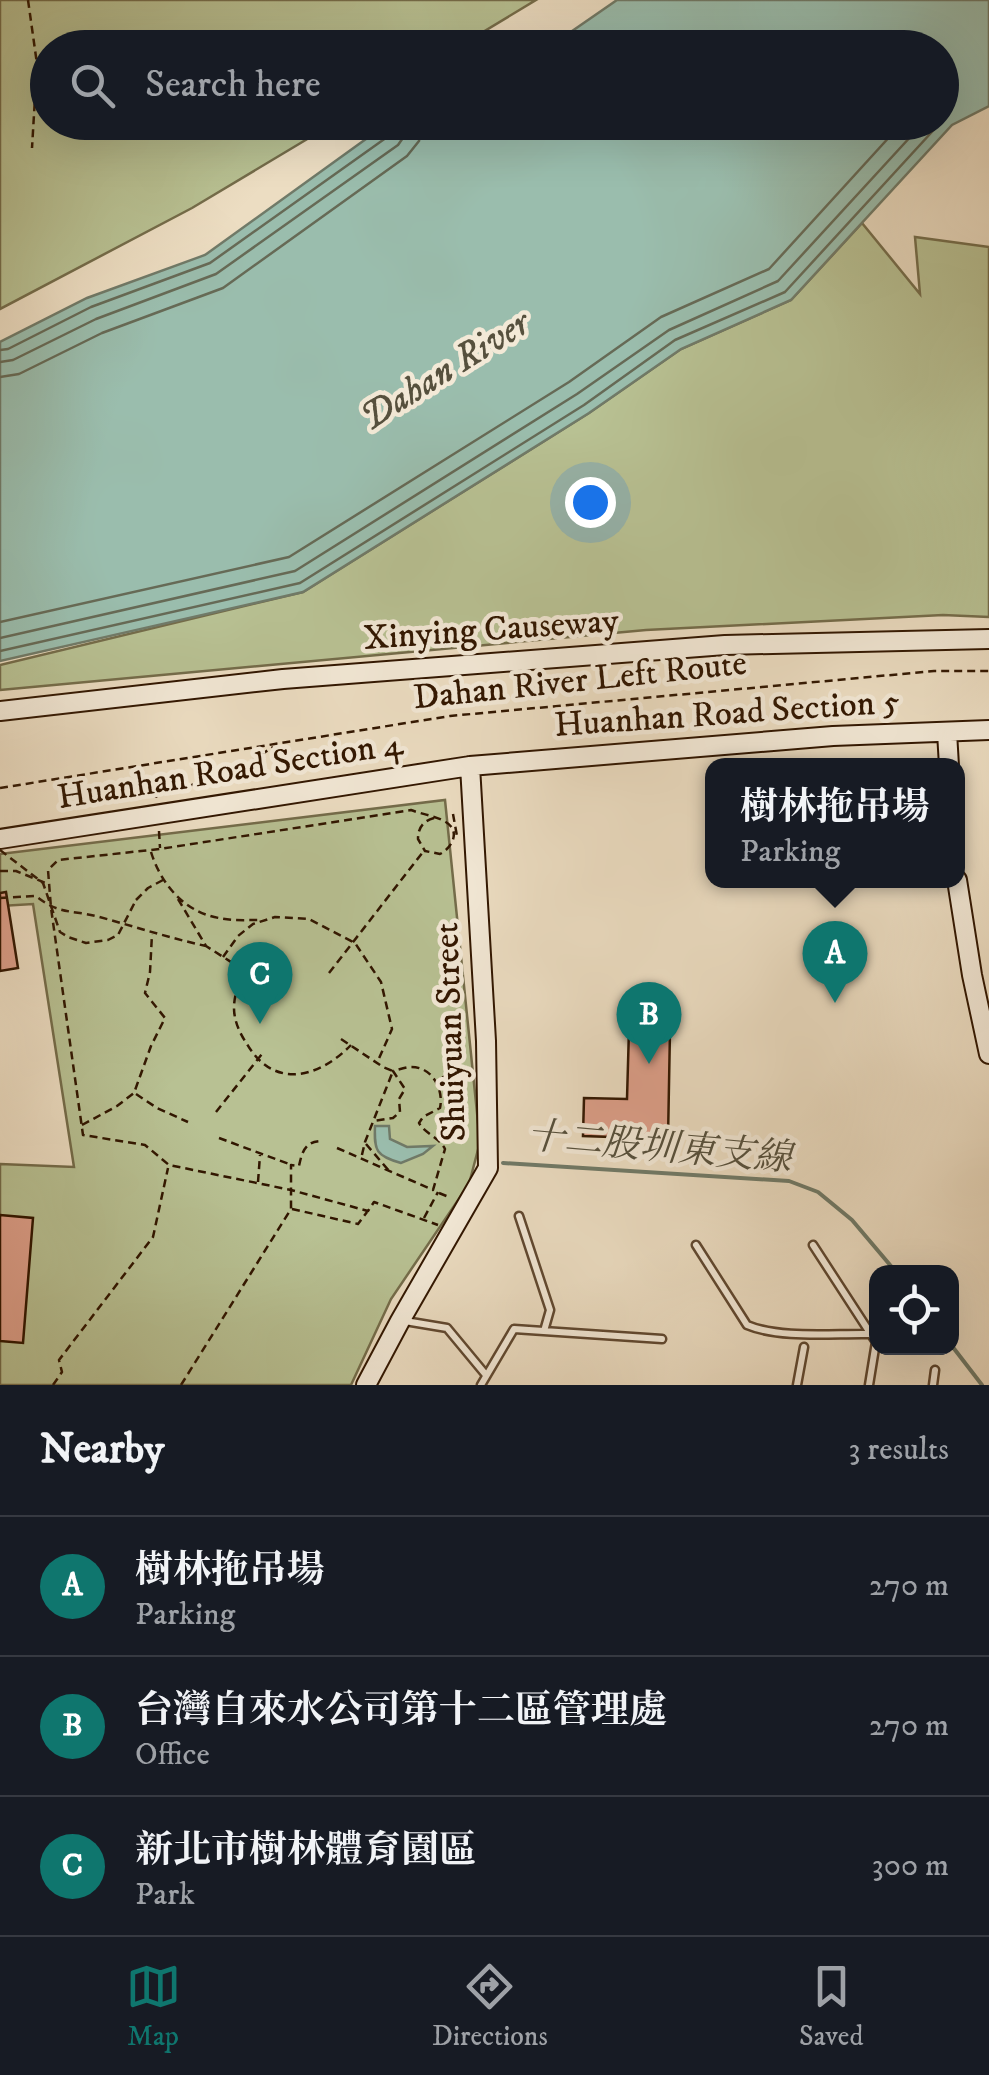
<!DOCTYPE html>
<html lang="en">
<head>
<meta charset="utf-8">
<style>
	:root { --surface:#171b24; --page:#20242c; --text:#f1f3f6; --muted:#9ea1a6; --line:#363941; --accent:#0f766e }
	body { margin:0; font-family:"IM FELL DW Pica","Noto Serif TC",serif; background:var(--page); color:var(--text) }
	.controls { position:absolute; right:30px; bottom:30px; display:grid; overflow:hidden; border-radius:20px; box-shadow:0 10px 40px #0002 }
	.controls button { width:90px; height:90px; display:grid; place-items:center; padding:0; border:0; border-bottom:2px solid var(--line); background:var(--surface); color:var(--text); font:50px sans-serif }
	.you { position:absolute; left:590px; top:502px; width:35px; height:35px; margin:-25px; border:8px solid #fff; border-radius:50%; background:#1a73e8; box-shadow:0 0 0 15px #1a73e833 }
	.badge { display:grid; place-items:center; width:65px; height:65px; border-radius:50%; background:var(--accent); color:#fff; font-size:32px; font-weight:700 }
	.pin { position:absolute; translate:-50% -82px; filter:drop-shadow(0 2px 5px #0008) }
	.pin::after { content:''; position:absolute; top:52px; width:35px; height:30px; background:inherit; clip-path:polygon(0 0,100% 0,50% 100%) }
	.popup { position:absolute; left:705px; top:758px; width:260px; height:130px; box-sizing:border-box; display:grid; place-content:center; border-radius:20px; background:var(--surface); filter:drop-shadow(0 2px 8px #0005); font-size:32px; white-space:nowrap; color:var(--muted) }
	.popup b { font-size:38px; color:var(--text) }
	.popup::after { content:''; position:absolute; left:50%; top:100%; margin-left:-20px; border:20px solid transparent; border-top-color:var(--surface) }
	.list { margin:0; padding:0; list-style:none }
	h2 { display:flex; justify-content:space-between; align-items:center; height:130px; margin:0; padding:0 40px; font-size:42px }
	h2 small { font-size:32px; font-weight:400; color:var(--muted) }
	.list li { display:grid; grid-template-columns:65px 1fr auto; gap:30px; align-items:center; box-sizing:border-box; height:140px; padding:0 40px; border-top:2px solid var(--line) }
	.list b { display:block; font-size:38px; white-space:nowrap }
	.list p { margin:0; font-size:32px; white-space:nowrap; color:var(--muted) }
	.list em { font-size:32px; font-style:normal; color:var(--muted) }
	.icon { flex:none; width:55px; height:55px; fill:none; stroke:currentColor; stroke-width:2; stroke-linecap:round; stroke-linejoin:round }
	.map { position:relative; flex:none; width:989px; height:1385px; overflow:hidden }
	.search { position:absolute; background:var(--surface); box-shadow:0 10px 40px #0002; left:30px; right:30px; top:30px; height:110px; display:flex; align-items:center; gap:25px; box-sizing:border-box; padding:0 35px; border-radius:55px; color:var(--muted); font-size:38px }
	.sheet { height:550px; background:var(--surface) }
	nav { display:flex; justify-content:space-around; align-items:center; box-sizing:border-box; height:140px; border-top:2px solid var(--line); background:var(--surface); font-size:28px; color:var(--muted) }
	nav a { display:grid; justify-items:center; gap:5px }
	nav .on { color:var(--accent) }
	.map>svg:first-child { display:block }
</style>
</head>
<body>
<div class="map">
<svg width="989" height="1385" viewBox="0 0 989 1385">
	<rect width="100%" height="100%" fill="#ecddc2"/>
	<filter id="stains"><feTurbulence type="fractalNoise" baseFrequency=".002" numOctaves="4"/><feColorMatrix values="0 0 0 0 .2 0 0 0 0 .09 0 0 0 0 .02 0 0 0 .5 -.17"/></filter>
	<radialGradient id="worn" r=".72"><stop offset=".6" stop-color="#630" stop-opacity="0"/><stop offset="1" stop-color="#630" stop-opacity=".3"/></radialGradient>
	<path fill="#b8c193" stroke="#746c4a" stroke-width="2.5" d="M 0,0 L 536,0 L 458,47 L 48,48 L 48,122 L 334,123 L 192,208 L 0,309 Z
		M 862,223 L 920,294 L 915,237 L 989,247 L 989,617 L 943,615 L 646,630 L 0,690 L 0,665 L 303,592 L 589,413 L 681,349 L 791,300 Z
		M 445,800 L 480,1142 L 469,1184 L 391,1299 L 351,1385 L 0,1385 L 0,1164 L 74,1167 L 33,904 L 0,906 L 0,854 Z"/>
	<path fill="#9abdad" stroke="#707a68" stroke-width="2.5" d="M 617,0 L 989,0 L 989,106 L 952,125 L 791,300 L 681,349 L 589,413 L 303,592 L 0,661 L 0,342 L 87,298 L 205,255 L 384,126 L 467,122 L 942,122 L 942,48 L 549,47 Z
		M 375,1126 L 389,1126 L 390,1139 L 407,1147 L 433,1146 L 423,1154 L 401,1163 C 376,1156 374,1151 375,1126 Z"/>
	<g fill="none" stroke-linecap="round" stroke-linejoin="round">
		<path stroke="#666a56" stroke-width="2.5" d="M 0,350 L 8,349 L 91,307 L 210,263 L 390,135 L 394,129 L 394,122
			M 0,362 L 13,360 L 96,319 L 216,274 L 398,145 L 405,135 L 407,122
			M 0,377 L 19,374 L 102,333 L 223,288 L 407,156 L 419,141 L 422,122
			M 0,622 L 289,557 L 569,382 L 661,317 L 769,269 L 903,122
			M 0,638 L 295,571 L 577,394 L 669,330 L 778,281 L 924,122
			M 0,651 L 300,583 L 584,405 L 675,340 L 785,292 L 941,122"/>
		<path stroke="#707a68" stroke-width="4" d="M 503,1163 L 789,1181 L 818,1192 L 852,1220 L 896,1272
			M 952,1346 L 982,1385"/>
	</g>
	<path fill="#dea08b" stroke="#311600" stroke-width="2.5" d="M 6,892 L 18,968 L 0,971 L 0,893 Z
		M 629,1029 L 670,1030 L 668,1139 L 583,1136 L 584,1098 L 627,1099 Z
		M 0,1215 L 33,1218 L 23,1343 L 0,1341 Z"/>
	<g fill="none" stroke-linecap="round" stroke-linejoin="round">
		<g stroke="#604830" stroke-width="11">
			<path id="lane" d="M 519,1216 L 550,1310 L 544,1331
				M 696,1245 L 747,1325 C 780,1339 834,1333 871,1334
				M 813,1245 L 876,1342 L 869,1385
				M 405,1321 L 447,1328 L 486,1375
				M 481,1385 L 514,1329 L 662,1339
				M 797,1385 L 804,1347
				M 933,1385 L 935,1370"/>
		</g>
		<g stroke="#311600" stroke-width="22">
			<path id="secondary" d="M 0,711 L 283,679 L 725,645 L 989,639
				M 947,732 L 949,766
				M 0,839 L 470,766 L 833,736 L 989,730
				M 957,880 L 972,975 L 989,1054
				M 366,1385 L 400,1321 L 488,1168 L 486,1041 L 470,766"/>
		</g>
		<path stroke="#311600" stroke-width="2.5" stroke-dasharray="8 5" stroke-linecap="butt" d="M 28,0 L 37,64 L 32,148
			M 0,788 L 450,716 L 934,671 L 989,671
			M 156,798 L 156,794 L 228,776 L 273,747
			M 453,814 L 457,836
			M 434,818 C 423,821 418,828 418,839 L 425,851 L 440,854 C 452,848 462,830 444,821 C 435,816 421,814 411,810 L 160,849 L 58,860 L 48,870 L 51,908 L 83,1135 L 145,1145 L 169,1165 L 291,1190 L 368,1211 L 374,1202 L 438,1225
			M 159,831 L 160,848
			M 151,852 C 161,884 184,912 219,918 C 232,921 247,920 260,920
			M 0,871 L 16,871 L 48,884
			M 0,898 L 36,896 C 58,914 70,910 96,916 C 133,926 169,938 206,946
			M 178,899 L 206,946 L 256,978
			M 136,900 L 148,888 L 163,880
			M 223,957 L 238,936 L 253,924 L 275,917 L 309,919 L 355,943 L 381,982 L 392,1029 L 377,1063
			M 244,971 C 239,983 234,995 234,1008 C 234,1021 240,1034 247,1044 C 274,1090 319,1078 351,1045
			M 329,973 L 423,852
			M 341,1039 L 383,1067 L 393,1071 L 365,1142 L 361,1159
			M 438,1081 L 457,1067
			M 136,1094 L 157,1108 L 188,1122
			M 216,1112 L 262,1054
			M 82,1125 L 117,1106 L 134,1093 L 151,1046 L 165,1018 L 145,993 L 150,972 L 152,934
			M 219,1138 L 289,1164
			M 366,1144 L 390,1172
			M 337,1148 L 433,1190 L 445,1149 C 439,1137 425,1134 419,1123 L 423,1117 L 440,1108 C 444,1089 432,1066 410,1067 C 407,1067 397,1070 393,1071 L 405,1089 L 399,1099 L 400,1112 L 393,1118 L 374,1121
			M 258,1182 L 260,1155
			M 439,1193 L 449,1197
			M 292,1209 L 358,1224 L 367,1212
			M 424,1218 L 438,1192
			M 53,1385 L 62,1372 L 59,1360 L 153,1237 L 168,1168
			M 181,1385 L 291,1209 L 291,1165 L 299,1166 C 302,1152 305,1141 322,1141"/>
		<use href="#lane" stroke="#f3e9d7" stroke-width="6"/>
		<use href="#secondary" stroke="#f3e9d7" stroke-width="18"/>
		<path stroke="#311600" stroke-width="2.5" stroke-dasharray="8 5" stroke-linecap="butt" d="M 0,850 L 43,883 L 60,932 L 68,937 L 86,943 L 108,940 L 118,935 L 136,900"/>
	</g>
	<g text-anchor="middle" dominant-baseline="central" stroke-width="9" stroke-linejoin="round" paint-order="stroke">
		<g font-size="35" fill="#311600" stroke="#f3e9d7">
			<text transform="translate(491 630) rotate(-4)">Xinying Causeway</text>
			<text transform="translate(580 681) rotate(-6)">Dahan River Left Route</text>
			<text transform="translate(727 714) rotate(-4)">Huanhan Road Section 5</text>
			<text transform="translate(230 771) rotate(-9)">Huanhan Road Section 4</text>
			<text transform="translate(451 1032) rotate(-92)">Shuiyuan Street</text>
		</g>
		<g font-size="38" font-style="italic" fill="#56503d" stroke="#f3e9d7">
			<text transform="translate(445 371) rotate(-32)">Dahan River</text>
			<text transform="translate(659 1148) rotate(5)">十二股圳東支線</text>
		</g>
	</g>
	<rect width="100%" height="100%" filter="url(#stains)"/>
	<rect width="100%" height="100%" fill="url(#worn)"/>
</svg>
<div class="controls">
<button><svg class="icon" aria-label="locate" viewBox="0 0 24 24"><circle cx="12" cy="12" r="6"/><path d="M12 2v4M12 18v4M2 12h4M18 12h4"/></svg></button>
</div>
<div class="you"></div>
<div class="pin badge" style="left:835px;top:1003px">A</div>
<div class="popup"><b>樹林拖吊場</b>Parking</div>
<div class="pin badge" style="left:649px;top:1064px">B</div>
<div class="pin badge" style="left:260px;top:1024px">C</div>
<div class="search"><svg class="icon" aria-label="search" viewBox="0 0 24 24"><circle cx="10" cy="10" r="6"/><path d="M15 15l6 6"/></svg>Search here</div>
</div>
<section class="sheet">
<h2>Nearby<small>3 results</small></h2>
<ul class="list">
<li><span class="badge">A</span><div><b>樹林拖吊場</b><p>Parking</p></div><em>270 m</em></li>
<li><span class="badge">B</span><div><b>台灣自來水公司第十二區管理處</b><p>Office</p></div><em>270 m</em></li>
<li><span class="badge">C</span><div><b>新北市樹林體育園區</b><p>Park</p></div><em>300 m</em></li>
</ul>
</section>
<nav>
<a class="on"><svg class="icon" aria-label="map" viewBox="0 0 24 24"><path d="M3 6l6-2 6 2 6-2v14l-6 2-6-2-6 2zM9 4v14M15 6v14"/></svg>Map</a>
<a><svg class="icon" aria-label="directions" viewBox="0 0 24 24"><path d="M12 3l9 9-9 9-9-9zM9 14v-3h6M13 9l2 2-2 2"/></svg>Directions</a>
<a><svg class="icon" aria-label="saved" viewBox="0 0 24 24"><path d="M7 4h10v16l-5-4-5 4z"/></svg>Saved</a>
</nav>
</body>
</html>
